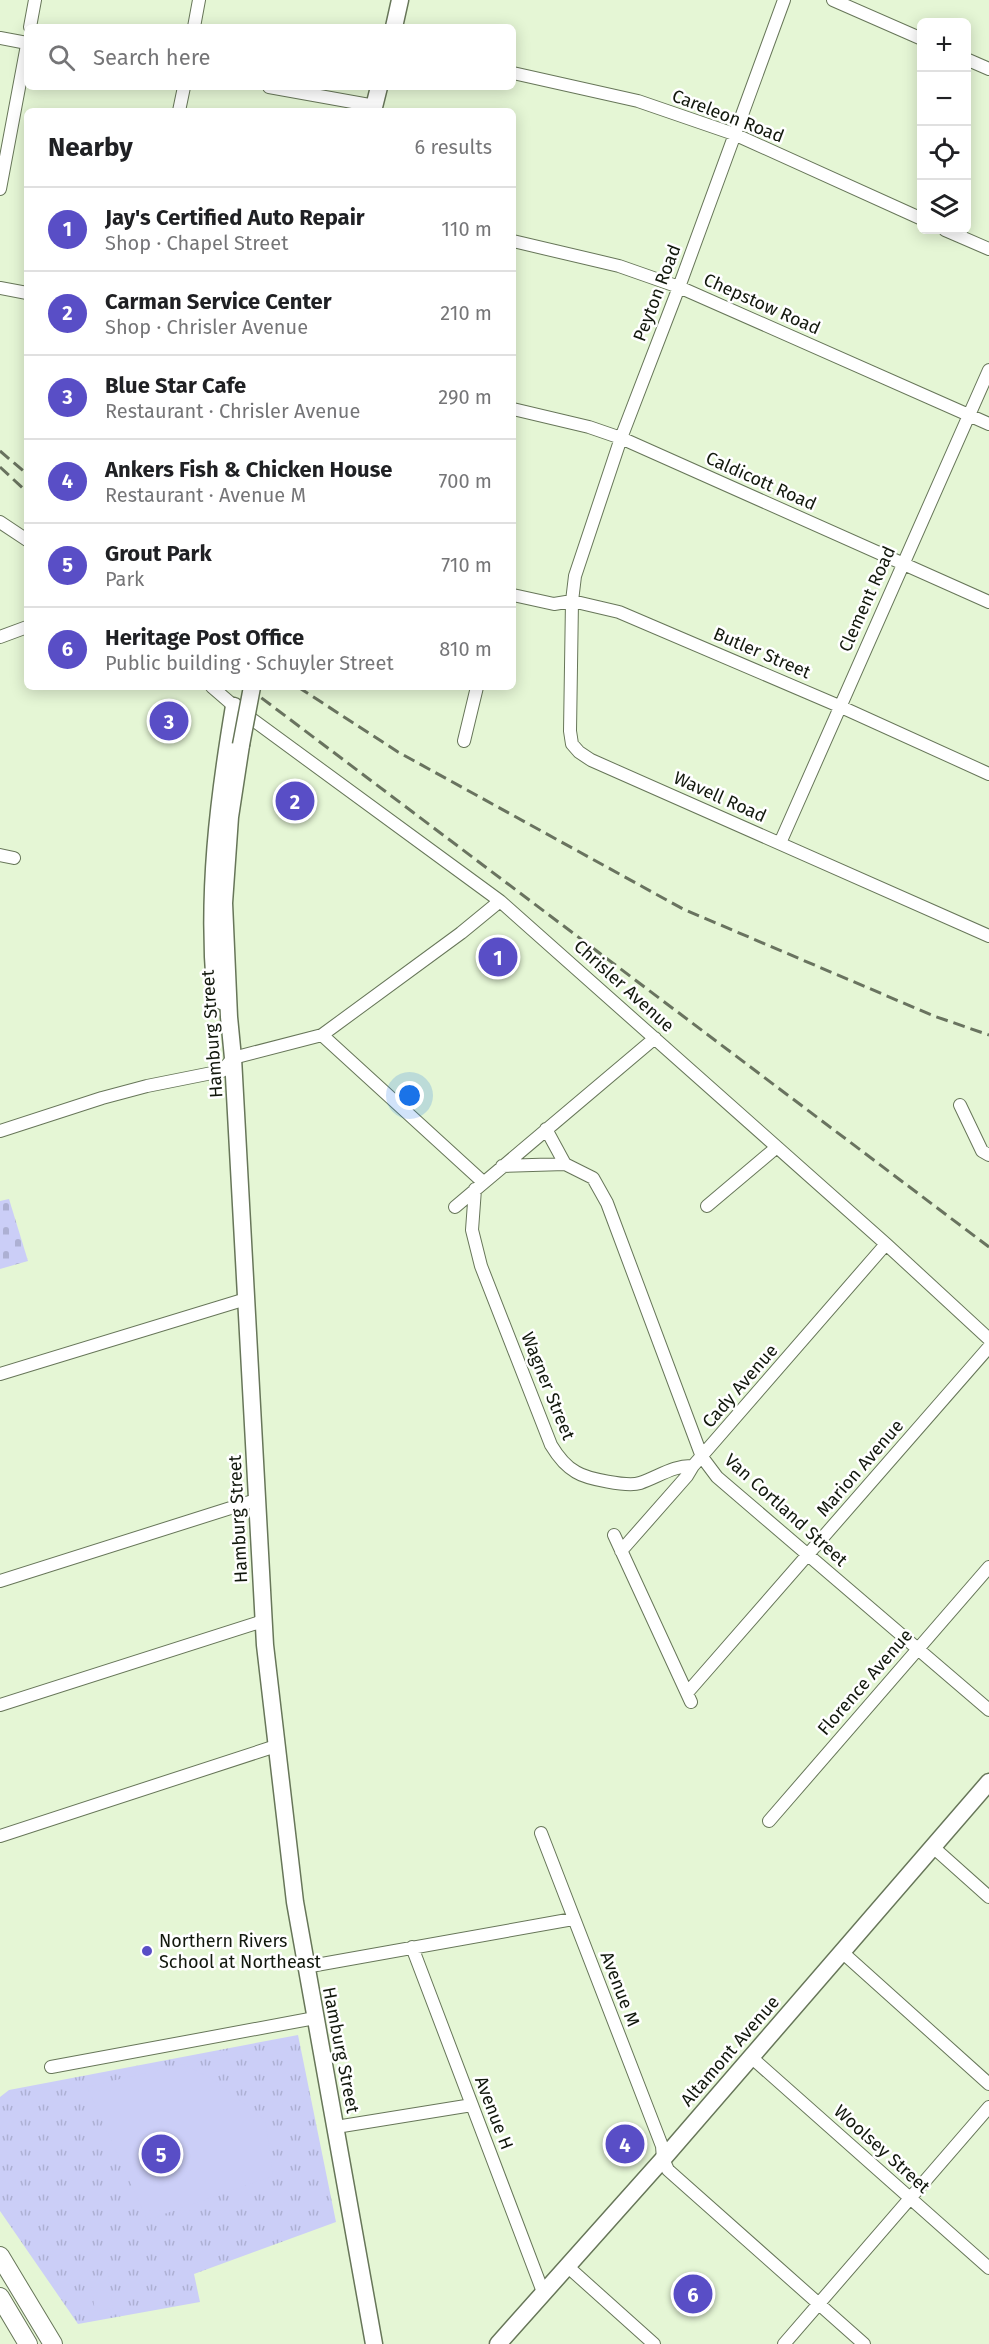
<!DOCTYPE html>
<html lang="en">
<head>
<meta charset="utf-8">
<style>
	:root { --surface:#fff; --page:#f6f6f6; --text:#202124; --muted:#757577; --line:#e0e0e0; --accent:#594ec6 }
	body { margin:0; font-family:"Fira Sans",sans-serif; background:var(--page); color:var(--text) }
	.controls { position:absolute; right:18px; top:18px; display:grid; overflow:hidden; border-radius:9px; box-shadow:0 3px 15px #0003 }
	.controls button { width:54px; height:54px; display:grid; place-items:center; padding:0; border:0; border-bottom:2px solid var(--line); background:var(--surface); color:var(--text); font:30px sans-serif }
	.you { position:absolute; left:410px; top:1096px; width:21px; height:21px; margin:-15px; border:4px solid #fff; border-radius:50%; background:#1a73e8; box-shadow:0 0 0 9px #1a73e833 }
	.badge { display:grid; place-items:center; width:39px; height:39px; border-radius:50%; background:var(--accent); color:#fff; font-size:20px; font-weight:700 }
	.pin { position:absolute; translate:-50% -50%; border:3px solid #fff; box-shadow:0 2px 6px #0006 }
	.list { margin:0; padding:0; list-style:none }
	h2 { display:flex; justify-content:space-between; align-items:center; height:78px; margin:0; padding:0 24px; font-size:26px }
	h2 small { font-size:20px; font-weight:400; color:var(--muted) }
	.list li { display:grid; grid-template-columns:39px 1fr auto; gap:18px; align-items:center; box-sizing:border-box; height:84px; padding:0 24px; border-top:2px solid var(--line) }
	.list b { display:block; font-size:22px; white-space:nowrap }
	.list p { margin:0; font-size:20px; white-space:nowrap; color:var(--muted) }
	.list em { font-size:20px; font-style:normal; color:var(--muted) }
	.icon { flex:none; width:33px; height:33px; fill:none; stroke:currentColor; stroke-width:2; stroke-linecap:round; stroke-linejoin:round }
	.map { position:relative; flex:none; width:989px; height:2344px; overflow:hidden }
	.search { position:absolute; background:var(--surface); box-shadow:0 3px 15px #0003; left:24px; top:24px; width:492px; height:66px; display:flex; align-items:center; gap:15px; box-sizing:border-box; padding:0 21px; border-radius:9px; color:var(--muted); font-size:22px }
	.panel { position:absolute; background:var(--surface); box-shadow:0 3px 15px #0003; left:24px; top:108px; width:492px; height:582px; border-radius:9px }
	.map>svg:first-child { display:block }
</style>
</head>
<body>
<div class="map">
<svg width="989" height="2344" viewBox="0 0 989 2344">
	<defs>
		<pattern id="grass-tufts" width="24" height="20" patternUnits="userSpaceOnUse" patternTransform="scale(1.5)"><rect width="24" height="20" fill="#cbcef7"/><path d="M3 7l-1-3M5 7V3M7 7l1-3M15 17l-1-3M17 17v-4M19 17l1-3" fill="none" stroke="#adb0d3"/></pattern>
		<pattern id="cemetery-stones" width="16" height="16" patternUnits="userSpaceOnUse" patternTransform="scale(1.5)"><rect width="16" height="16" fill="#cbcef7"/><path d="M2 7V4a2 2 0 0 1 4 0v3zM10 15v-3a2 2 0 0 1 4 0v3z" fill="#adb0d3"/></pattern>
	</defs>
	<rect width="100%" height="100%" fill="#e5f6d5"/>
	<path fill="url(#grass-tufts)" d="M 298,2035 L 336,2222 L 194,2274 L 200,2302 L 78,2324 L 0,2211 L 0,2097 L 9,2090 Z"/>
	<path fill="url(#cemetery-stones)" d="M 9,1199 L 28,1261 L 0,1269 L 0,1201 Z"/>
	<path fill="#cbcef7" d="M 183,2064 L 214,2080 L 265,2120 L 273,2176 L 147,2220 L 87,2087 Z
		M 108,2275 L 113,2309 L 95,2311 L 90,2278 Z"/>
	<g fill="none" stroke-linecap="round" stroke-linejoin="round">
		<g stroke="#677659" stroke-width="14">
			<path id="minor" d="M 784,0 L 679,287 L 621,438 L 575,576 L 572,601 L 570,731 L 572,744 L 579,752 L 591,760 L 989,936
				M 833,0 L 922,39
				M 30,27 L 35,0
				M 194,27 L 199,0
				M 0,38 L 27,43
				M 966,59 L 989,69
				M 513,73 L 638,101 L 734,134 L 922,219
				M 269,87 L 375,106
				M 179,111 L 184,87
				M 0,189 L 27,45
				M 945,230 L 989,249
				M 513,241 L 619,266 L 679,287 L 989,424
				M 0,288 L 27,293
				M 513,409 L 589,427 L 621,438 L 989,602
				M 0,522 L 27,540
				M 513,595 L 554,604 L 572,601 L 619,612 L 839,706 L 989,774
				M 0,637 L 27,627
				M 212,687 L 234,706 L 500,901 L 886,1244 L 989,1339
				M 464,741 L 477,687
				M 780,843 L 989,370
				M 0,855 L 14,858
				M 322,1035 L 483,1182
				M 960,1105 L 982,1151 L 989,1155
				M 546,1129 L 565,1164
				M 0,1131 L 102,1098 L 147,1086 L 222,1071 L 233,1058 L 322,1035 L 461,933 L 500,901
				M 502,1166 L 565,1164 L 593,1178 L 607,1203 L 702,1457 L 717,1477 L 989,1710
				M 475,1189 L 472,1230 L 481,1266 L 551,1445 C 557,1455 565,1466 576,1472 C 587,1479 628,1487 640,1483 C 658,1477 674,1465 693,1466
				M 707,1206 L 777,1147
				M 455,1207 L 655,1038
				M 0,1374 L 246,1299
				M 614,1535 L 691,1702
				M 621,1551 L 687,1476 L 693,1466 L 886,1244
				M 0,1581 L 256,1500
				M 687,1693 L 989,1347
				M 0,1705 L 263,1621
				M 769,1821 L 989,1567
				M 541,1833 L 662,2146 L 663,2159 L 668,2170 L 864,2344
				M 0,1836 L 276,1746
				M 933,1847 L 989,1897
				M 412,1947 L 543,2292
				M 842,1952 L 989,2084
				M 305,1967 L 573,1919
				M 751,2057 L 989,2268
				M 51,2067 L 315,2018
				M 336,2127 L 472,2105
				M 567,2266 L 654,2344
				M 784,2344 L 989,2107"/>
		</g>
		<g stroke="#677659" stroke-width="19">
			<path id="major" d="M 394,27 L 400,0
				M 373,111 L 379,87
				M 241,745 L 230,817 L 224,903 L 229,1017 L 233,1058 L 265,1645 L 295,1902 L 374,2344
				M 228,1004 L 220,1000 L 215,989 C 207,893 218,801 234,706
				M 498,2344 L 663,2159 L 989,1782"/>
		</g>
		<g stroke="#677659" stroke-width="20">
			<path id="highway" d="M 0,2256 L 53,2344
				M 0,2297 L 28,2344"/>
		</g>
		<use href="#minor" stroke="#fff" stroke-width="12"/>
		<use href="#major" stroke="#fff" stroke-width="16"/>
		<use href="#highway" stroke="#fff" stroke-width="18"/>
		<path stroke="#69735f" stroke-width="3" stroke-dasharray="12 6" stroke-linecap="butt" d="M 0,451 L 27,474
			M 0,467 L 27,492
			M 247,687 L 989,1247
			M 298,687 L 398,752 L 683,909 L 934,1016 L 989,1035"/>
		<g stroke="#677659" stroke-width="19" stroke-linecap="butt">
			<path id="major-bridge" d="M 241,745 L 252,687"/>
		</g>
		<use href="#major-bridge" stroke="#fff" stroke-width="16"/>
	</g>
	<circle fill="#594ec6" stroke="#fff" stroke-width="2" cx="147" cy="1951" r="6"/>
	<g text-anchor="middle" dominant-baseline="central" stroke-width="5" stroke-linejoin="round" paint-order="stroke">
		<g font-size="18" fill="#12180d" stroke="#fff">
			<text transform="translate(728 116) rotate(21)">Careleon Road</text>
			<text transform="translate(657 293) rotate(-69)">Peyton Road</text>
			<text transform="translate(762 304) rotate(24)">Chepstow Road</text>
			<text transform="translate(761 481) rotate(24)">Caldicott Road</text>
			<text transform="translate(867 599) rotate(-66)">Clement Road</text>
			<text transform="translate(762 653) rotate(23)">Butler Street</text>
			<text transform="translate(720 797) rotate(24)">Wavell Road</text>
			<text transform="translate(624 986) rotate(42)">Chrisler Avenue</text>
			<text transform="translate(212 1034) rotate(-94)">Hamburg Street</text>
			<text transform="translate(548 1386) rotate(68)">Wagner Street</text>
			<text transform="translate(740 1386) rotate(-49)">Cady Avenue</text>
			<text transform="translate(860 1468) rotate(-49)">Marion Avenue</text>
			<text transform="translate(786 1510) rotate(42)">Van Cortland Street</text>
			<text transform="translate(238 1519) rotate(-93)">Hamburg Street</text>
			<text transform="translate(865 1682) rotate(-49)">Florence Avenue</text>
			<text transform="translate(620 1989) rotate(69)">Avenue M</text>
			<text transform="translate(341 2050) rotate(79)">Hamburg Street</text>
			<text transform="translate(730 2051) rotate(-49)">Altamont Avenue</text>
			<text transform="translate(494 2113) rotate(69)">Avenue H</text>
			<text transform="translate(882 2149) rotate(42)">Woolsey Street</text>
		</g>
		<g font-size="18" fill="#12180d" stroke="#fff" text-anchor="start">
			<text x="159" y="1941">Northern Rivers<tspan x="159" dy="21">School at Northeast</tspan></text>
		</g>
	</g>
</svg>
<div class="controls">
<button>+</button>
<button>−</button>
<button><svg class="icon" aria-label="locate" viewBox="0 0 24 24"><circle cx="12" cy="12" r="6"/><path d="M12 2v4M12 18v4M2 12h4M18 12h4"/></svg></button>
<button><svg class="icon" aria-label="layers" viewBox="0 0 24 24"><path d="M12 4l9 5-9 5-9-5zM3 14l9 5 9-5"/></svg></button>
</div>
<div class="you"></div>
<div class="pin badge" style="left:498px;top:957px">1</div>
<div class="pin badge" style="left:295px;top:801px">2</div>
<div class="pin badge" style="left:169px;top:721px">3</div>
<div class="pin badge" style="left:625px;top:2144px">4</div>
<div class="pin badge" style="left:161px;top:2154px">5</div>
<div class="pin badge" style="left:693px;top:2294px">6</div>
<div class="search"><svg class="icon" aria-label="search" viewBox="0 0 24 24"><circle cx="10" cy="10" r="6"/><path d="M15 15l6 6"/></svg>Search here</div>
<section class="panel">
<h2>Nearby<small>6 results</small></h2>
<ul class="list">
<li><span class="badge">1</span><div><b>Jay's Certified Auto Repair</b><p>Shop · Chapel Street</p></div><em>110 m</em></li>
<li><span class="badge">2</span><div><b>Carman Service Center</b><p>Shop · Chrisler Avenue</p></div><em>210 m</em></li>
<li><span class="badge">3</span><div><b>Blue Star Cafe</b><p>Restaurant · Chrisler Avenue</p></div><em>290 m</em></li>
<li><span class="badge">4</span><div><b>Ankers Fish &amp; Chicken House</b><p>Restaurant · Avenue M</p></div><em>700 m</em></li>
<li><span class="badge">5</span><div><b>Grout Park</b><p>Park</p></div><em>710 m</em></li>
<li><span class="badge">6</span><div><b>Heritage Post Office</b><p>Public building · Schuyler Street</p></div><em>810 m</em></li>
</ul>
</section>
</div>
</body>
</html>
